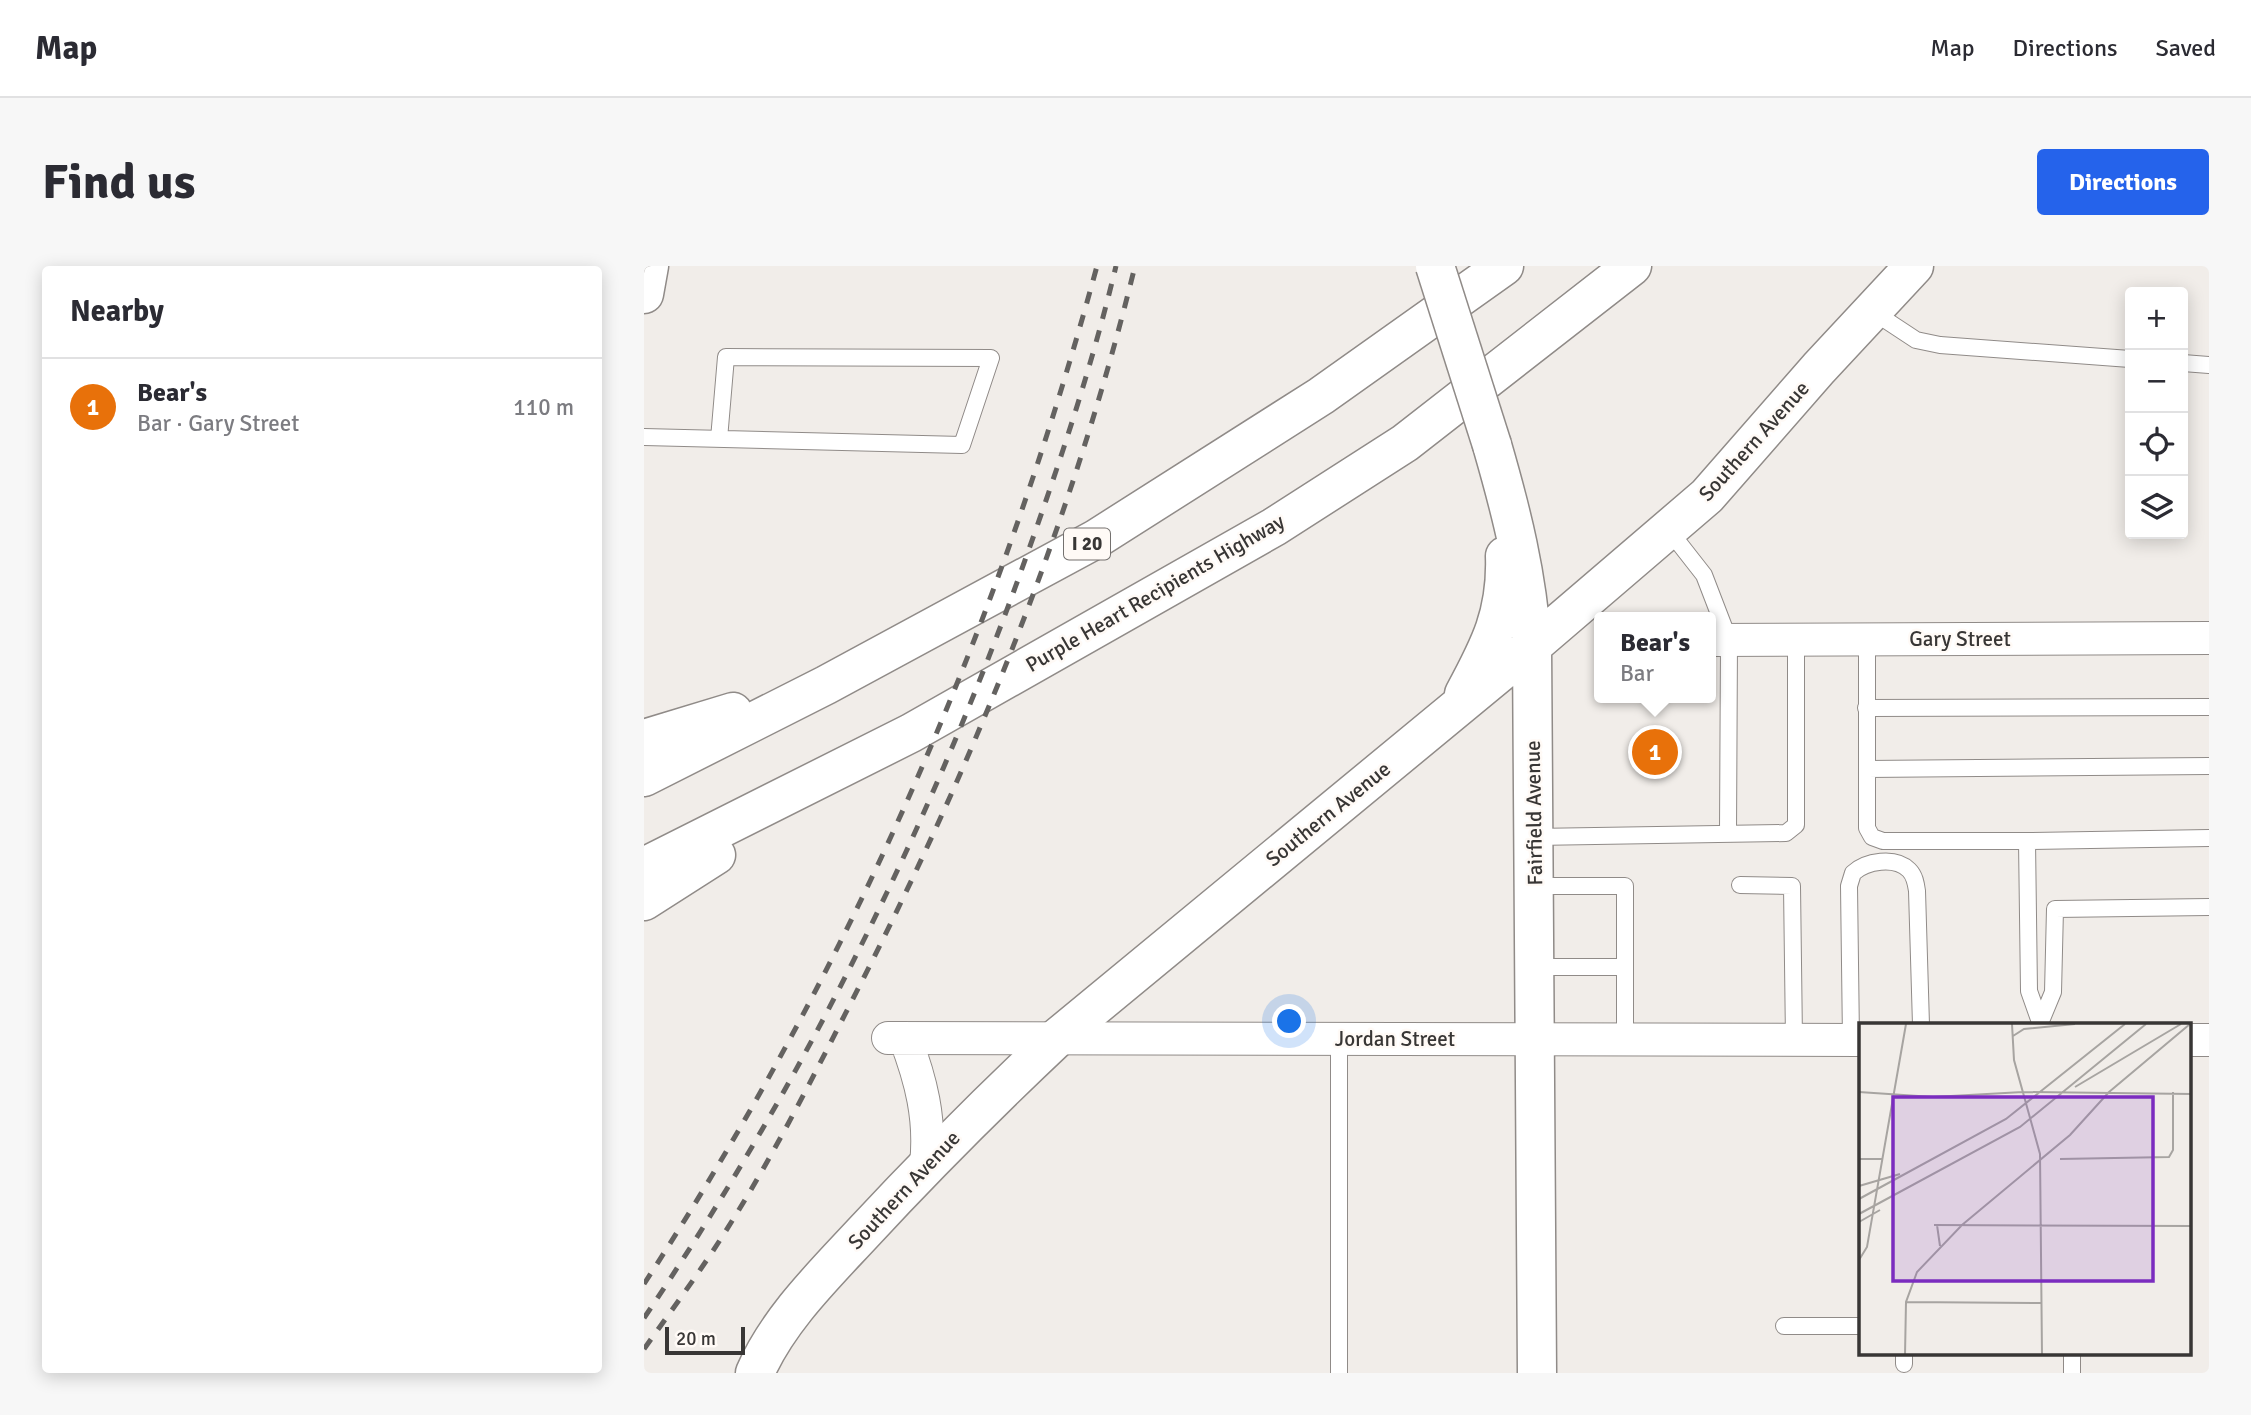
<!DOCTYPE html>
<html lang="en">
<head>
<meta charset="utf-8">
<style>
	:root { --surface:#fff; --page:#f7f7f7; --text:#2b2b33; --muted:#7c7c81; --line:#e1e1e2; --accent:#2563eb }
	body { margin:0; font-family:Signika,sans-serif; background:var(--page); color:var(--text) }
	.controls { position:absolute; right:21px; top:21px; display:grid; overflow:hidden; border-radius:7px; box-shadow:0 4px 18px #0003 }
	.controls button { width:63px; height:63px; display:grid; place-items:center; padding:0; border:0; border-bottom:2px solid var(--line); background:var(--surface); color:var(--text); font:35px sans-serif }
	.scale { position:absolute; left:21px; bottom:18px; width:80px; box-sizing:border-box; padding-left:7px; border:4px solid #383635; border-top:0; font-size:19px; line-height:24px; white-space:nowrap; color:#383635; -webkit-text-stroke:5px #fffaf6; paint-order:stroke }
	.you { position:absolute; left:646px; top:756px; width:24px; height:24px; margin:-18px; border:5px solid #fff; border-radius:50%; background:#1a73e8; box-shadow:0 0 0 10px #1a73e833 }
	.badge { display:grid; place-items:center; width:46px; height:46px; border-radius:50%; background:var(--accent); color:#fff; font-size:23px; font-weight:700 }
	.pin { position:absolute; translate:-50% -50%; border:4px solid #fff; box-shadow:0 2px 7px #0006 }
	.popup { position:absolute; left:950px; top:346px; width:122px; height:91px; box-sizing:border-box; display:grid; place-content:center; border-radius:7px; background:var(--surface); filter:drop-shadow(0 2px 5px #0005); font-size:23px; white-space:nowrap; color:var(--muted) }
	.popup b { font-size:26px; color:var(--text) }
	.popup::after { content:''; position:absolute; left:50%; top:100%; margin-left:-14px; border:14px solid transparent; border-top-color:var(--surface) }
	.list { margin:0; padding:0; list-style:none }
	h2 { display:flex; justify-content:space-between; align-items:center; height:91px; margin:0; padding:0 28px; font-size:30px }
	h2 small { font-size:23px; font-weight:400; color:var(--muted) }
	.list li { display:grid; grid-template-columns:46px 1fr auto; gap:21px; align-items:center; box-sizing:border-box; height:98px; padding:0 28px; border-top:2px solid var(--line) }
	.list b { display:block; font-size:26px; white-space:nowrap }
	.list p { margin:0; font-size:23px; white-space:nowrap; color:var(--muted) }
	.list em { font-size:23px; font-style:normal; color:var(--muted) }
	.icon { flex:none; width:38px; height:38px; fill:none; stroke:currentColor; stroke-width:2; stroke-linecap:round; stroke-linejoin:round }
	.map { position:relative; flex:none; width:1565px; height:1107px; overflow:hidden; border-radius:7px }
	header { display:flex; align-items:center; gap:42px; box-sizing:border-box; height:98px; padding:0 35px; background:var(--surface); border-bottom:2px solid var(--line) }
	header strong { font-size:33px }
	nav { display:flex; gap:38px; margin-inline-start:auto; font-size:24px }
	.intro { display:flex; align-items:center; justify-content:space-between; box-sizing:border-box; height:168px; padding:0 42px }
	h1 { margin:0; font-size:49px }
	.button { padding:18px 32px; border-radius:7px; background:var(--accent); color:#fff; font-size:24px; font-weight:700 }
	main { display:flex; gap:42px; padding:0 42px }
	aside { flex:1; background:var(--surface); border-radius:7px; box-shadow:0 4px 18px #0003 }
	.map>svg:first-child { display:block }
</style>
</head>
<body>
<header>
<strong>Map</strong>
<nav><a>Map</a><a>Directions</a><a>Saved</a></nav>
</header>
<div class="intro"><h1>Find us</h1><a class="button">Directions</a></div>
<main>
<aside>
<h2>Nearby<small></small></h2>
<ul class="list">
<li><span class="badge" style="background:#e8710a">1</span><div><b>Bear's</b><p>Bar · Gary Street</p></div><em>110 m</em></li>
</ul>
</aside>
<div class="map">
<svg width="1565" height="1107" viewBox="0 0 1565 1107">
	<rect width="100%" height="100%" fill="#f1ede9"/>
	<g fill="none" stroke-linecap="round" stroke-linejoin="round">
		<g stroke="#908b88" stroke-width="18">
			<path id="lane" d="M 1228,45 L 1272,74 L 1296,79 L 1486,93
				M 1539,97 L 1565,99
				M 0,171 L 318,179 L 347,92 L 82,91 L 75,173
				M 1024,263 L 1060,309 L 1085,374 L 1084,567
				M 1223,373 L 1223,562 L 1228,571 L 1239,575 L 1383,575 L 1385,725 L 1397,759
				M 1222,442 L 1565,441
				M 1223,503 L 1565,500
				M 890,571 L 1142,567 L 1152,559 L 1152,373
				M 1383,575 L 1565,572
				M 1096,619 L 1148,620 L 1150,774
				M 890,620 L 981,620 L 981,773
				M 892,701 L 981,701
				M 1397,755 L 1409,726 L 1411,643 L 1565,641
				M 695,773 L 695,1107
				M 1207,774 L 1205,620 L 1209,607 C 1222,595 1251,590 1265,604 C 1271,610 1272,618 1273,625 L 1277,759
				M 1140,1060 L 1217,1060
				M 1260,1088 L 1260,1098
				M 1428,1088 L 1428,1107"/>
		</g>
		<g stroke="#908b88" stroke-width="34">
			<path id="street" d="M 1067,374 L 1565,372
				M 244,772 L 1217,774
				M 261,772 C 277,814 287,853 282,898
				M 1546,774 L 1565,774"/>
		</g>
		<g stroke="#908b88" stroke-width="41">
			<path id="secondary" d="M 848,179 C 868,248 883,308 888,380 L 893,1107
				M 820,428 C 846,380 863,347 861,290
				M 111,1107 C 134,1054 179,1010 218,968 C 281,900 346,835 414,771 L 888,380 L 1063,230 L 1175,102 L 1270,0"/>
		</g>
		<g stroke="#908b88" stroke-width="41">
			<path id="primary" d="M 0,28 L 5,0"/>
		</g>
		<g stroke="#908b88" stroke-width="41">
			<path id="highway" d="M 0,473 L 89,446
				M 0,511 L 182,419 L 452,273 L 677,130 L 860,0
				M 0,601 L 267,467 L 630,261 L 761,177 L 988,0
				M 0,635 L 72,589"/>
		</g>
		<use href="#lane" stroke="#fff" stroke-width="16"/>
		<use href="#street" stroke="#fff" stroke-width="32"/>
		<use href="#secondary" stroke="#fff" stroke-width="38"/>
		<use href="#primary" stroke="#fff" stroke-width="38"/>
		<use href="#highway" stroke="#fff" stroke-width="38"/>
		<path stroke="#646260" stroke-width="5" stroke-dasharray="12 12" stroke-linecap="butt" d="M 0,1018 C 206,702 354,364 453,0
			M 0,1052 C 161,814 289,554 385,283 C 418,190 449,96 472,0
			M 0,1083 C 30,1041 61,999 88,955 C 136,878 176,797 217,717 C 333,489 430,249 491,0"/>
		<g stroke="#908b88" stroke-width="41" stroke-linecap="butt">
			<path id="secondary-bridge" d="M 791,0 L 848,179"/>
		</g>
		<use href="#secondary-bridge" stroke="#fff" stroke-width="38"/>
	</g>
	<g text-anchor="middle" dominant-baseline="central" stroke-width="5" stroke-linejoin="round" paint-order="stroke">
		<rect fill="#fffaf6" stroke="#74716f" stroke-width="2" x="420" y="262.5" width="46" height="31" rx="5"/>
		<g font-size="19" font-weight="bold" fill="#383635">
			<text x="443" y="278">I 20</text>
		</g>
		<g font-size="21" fill="#383635" stroke="#fffaf6">
			<text transform="translate(1110 175) rotate(-48)">Southern Avenue</text>
			<text transform="translate(511 327) rotate(-30)">Purple Heart Recipients Highway</text>
			<text x="1316" y="373">Gary Street</text>
			<text transform="translate(890 547) rotate(-91)">Fairfield Avenue</text>
			<text transform="translate(684 548) rotate(-39)">Southern Avenue</text>
			<text x="751" y="773">Jordan Street</text>
			<text transform="translate(260 924) rotate(-47)">Southern Avenue</text>
		</g>
	</g>
	<g transform="translate(1215 757)">
		<rect width="332" height="332" fill="#f1ede9"/>
		<path fill="none" stroke="#a7a4a1" stroke-width="2" d="M 153,1 L 155,37 L 181,131 L 183,332M 154,13 L 165,6 L 216,1M 216,64 L 322,1M 0,69 L 74,74 L 164,69 L 333,71M 250,69 L 331,1M 0,136 L 24,136M 201,136 L 310,134 L 314,127 L 314,69M 0,163 L 41,151M 0,176 L 147,96 L 266,1M 0,191 L 161,104 L 287,1M 0,199 L 21,187M 75,202 L 333,203M 78,202 L 81,223M 0,237 L 8,224 L 47,1M 47,279 L 183,280M 46,332 L 47,279 L 58,249 L 103,202 L 211,112 L 250,69"/>
		<path fill="#7b2cbf" fill-opacity="0.15" stroke="#7b2cbf" stroke-width="3.5" d="M 34,74 L 294,74 L 294,258 L 34,258 Z"/>
		<rect width="332" height="332" fill="none" stroke="#383635" stroke-width="3.5"/>
	</g>
</svg>
<div class="controls">
<button>+</button>
<button>−</button>
<button><svg class="icon" aria-label="locate" viewBox="0 0 24 24"><circle cx="12" cy="12" r="6"/><path d="M12 2v4M12 18v4M2 12h4M18 12h4"/></svg></button>
<button><svg class="icon" aria-label="layers" viewBox="0 0 24 24"><path d="M12 4l9 5-9 5-9-5zM3 14l9 5 9-5"/></svg></button>
</div>
<div class="scale">20 m</div>
<div class="you"></div>
<div class="pin badge" style="left:1011px;top:486px;background:#e8710a">1</div>
<div class="popup"><b>Bear's</b>Bar</div>
</div>
</main>
</body>
</html>
